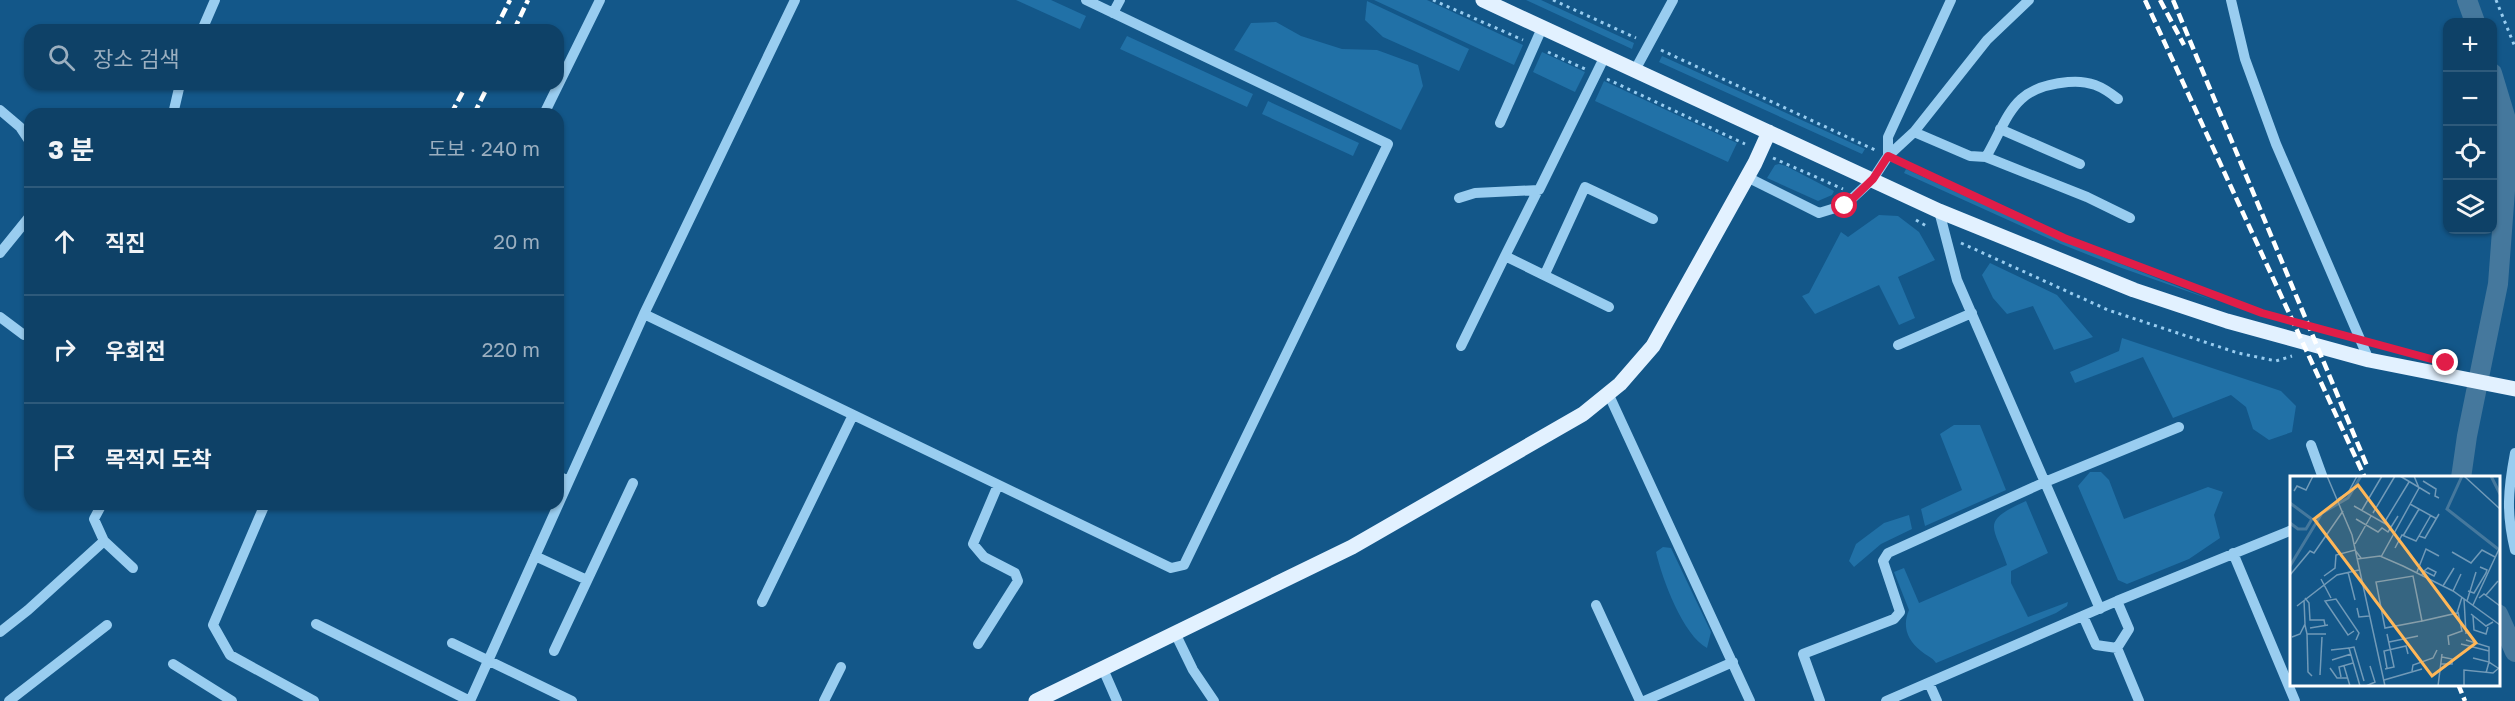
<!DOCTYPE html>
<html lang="ko">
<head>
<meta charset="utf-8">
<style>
	:root { --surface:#0e4167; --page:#1c4c70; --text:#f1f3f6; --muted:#9bafc0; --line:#2e5a7b }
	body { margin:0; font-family:"Golos Text","Noto Sans KR",sans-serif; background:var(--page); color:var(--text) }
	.controls { position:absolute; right:18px; top:18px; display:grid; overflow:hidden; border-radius:12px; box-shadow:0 2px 4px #0004 }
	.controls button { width:54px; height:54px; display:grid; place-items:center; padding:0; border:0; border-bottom:2px solid var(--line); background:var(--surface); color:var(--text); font:30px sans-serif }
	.stop { position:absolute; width:18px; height:18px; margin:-14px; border:4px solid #e11d48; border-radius:50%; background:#fff }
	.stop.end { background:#e11d48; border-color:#fff; box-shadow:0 2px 6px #0008 }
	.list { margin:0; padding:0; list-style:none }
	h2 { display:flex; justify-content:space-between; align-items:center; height:78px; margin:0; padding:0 24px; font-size:26px }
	h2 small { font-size:20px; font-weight:400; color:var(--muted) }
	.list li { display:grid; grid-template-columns:39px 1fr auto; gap:18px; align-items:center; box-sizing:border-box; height:108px; padding:0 24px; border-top:2px solid var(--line) }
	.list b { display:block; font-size:22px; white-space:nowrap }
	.list em { font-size:20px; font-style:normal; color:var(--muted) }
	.icon { flex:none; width:33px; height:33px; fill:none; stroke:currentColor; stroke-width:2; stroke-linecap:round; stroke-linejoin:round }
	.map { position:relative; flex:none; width:2515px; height:701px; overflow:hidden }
	.search { position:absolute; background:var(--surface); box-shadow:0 2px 4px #0004; left:24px; top:24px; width:540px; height:66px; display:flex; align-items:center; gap:15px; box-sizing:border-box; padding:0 21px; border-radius:18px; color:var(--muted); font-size:22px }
	.panel { position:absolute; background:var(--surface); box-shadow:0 2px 4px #0004; left:24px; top:108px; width:540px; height:402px; border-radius:18px }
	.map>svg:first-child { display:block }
</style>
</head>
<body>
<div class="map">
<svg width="2515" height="701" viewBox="0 0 2515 701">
	<rect width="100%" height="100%" fill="#135789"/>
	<path fill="#2171a7" d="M 1016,0 L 1051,0 L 1086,16 L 1080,29 Z
		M 1374,0 L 1427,0 L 1523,45 L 1514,65 Z
		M 1526,0 L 1541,0 L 1634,43 L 1632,49 Z
		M 1367,1 L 1469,49 L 1459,71 L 1383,37 L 1365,20 Z
		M 1276,22 L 1301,36 L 1342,49 L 1377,50 L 1418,65 L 1423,86 L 1401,130 L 1234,50 L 1251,23 Z
		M 1127,36 L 1253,94 L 1247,107 L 1120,49 Z
		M 1542,52 L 1585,72 L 1575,92 L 1533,72 Z
		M 1662,56 L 1865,149 L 1862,154 L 1659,62 Z
		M 1604,81 L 1737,143 L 1728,162 L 1595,101 Z
		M 1268,101 L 1359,143 L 1353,156 L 1262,114 Z
		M 1779,164 L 1786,166 L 1834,191 L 1832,195 L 1818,201 L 1767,178 L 1775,165 Z
		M 1906,169 L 2063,241 L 2215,301 L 2119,267 L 2061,244 L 1904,173 Z
		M 1879,215 L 1898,216 L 1919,232 L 1935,260 L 1898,277 L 1915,318 L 1899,325 L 1879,285 L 1815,314 L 1802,296 L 1809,293 L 1841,232 L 1848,237 Z
		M 1990,263 L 2057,295 L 2093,337 L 2054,350 L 2033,306 L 2007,314 L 1993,298 L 1982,275 Z
		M 2122,338 L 2281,391 L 2296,406 L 2292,432 L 2269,440 L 2253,429 L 2246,407 L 2231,395 L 2173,418 L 2143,357 L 2075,383 L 2070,372 L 2119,351 Z
		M 1954,425 L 1980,425 L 2006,490 L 1925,526 L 1921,509 L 1962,490 L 1940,434 Z
		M 2090,472 L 2101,472 L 2109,480 L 2124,519 L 2208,487 L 2223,492 L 2214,515 L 2220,538 L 2189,559 L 2127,584 L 2118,580 L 2078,486 Z
		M 2026,501 L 2048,553 L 2011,571 L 2011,583 L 2028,617 L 2068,602 L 2067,606 L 2056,613 L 1936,663 C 1932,657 1927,656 1921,651 C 1907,640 1902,626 1909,610 L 1894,572 L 1904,568 L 1919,603 L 2007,565 C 1994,525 1979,522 2026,501 Z
		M 1909,515 L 1912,529 L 1881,544 L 1854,567 L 1849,561 L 1856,544 L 1884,523 Z
		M 1663,547 L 1671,548 L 1711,632 L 1707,648 C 1683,635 1662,579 1656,552 Z"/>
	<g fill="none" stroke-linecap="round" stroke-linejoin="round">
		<path stroke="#45789d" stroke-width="20" d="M 2467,0 L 2475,22
			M 2461,478 L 2467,436 L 2498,284 L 2507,164 L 2507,123 L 2492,73
			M 2498,614 L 2515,652"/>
		<path stroke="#99cdf0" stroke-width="3" stroke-dasharray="3 4.5" stroke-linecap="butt" d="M 1433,0 L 1523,40
			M 1553,0 L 1636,38
			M 2496,0 L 2515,47
			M 1661,50 L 1875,150
			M 1548,52 L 1585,69
			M 1607,79 L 1745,144
			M 1773,158 L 1843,189
			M 1900,162 L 2064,238 L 2250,309
			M 1916,220 L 1928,227
			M 1961,243 L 2108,310 L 2238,353 L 2276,361 L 2292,356"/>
		<path stroke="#99cdf0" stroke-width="10" d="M 2231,0 L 2245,59 L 2276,144 L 2369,360
			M 1113,13 L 1120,0
			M 202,30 L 215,0
			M 1635,70 L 1673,0
			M 0,110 L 20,127 L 30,142
			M 173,114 L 180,84
			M 544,114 L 600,0
			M 1500,123 L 1542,28
			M 2000,129 L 2080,164
			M 1914,132 L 1970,156 L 1986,157 C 2010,115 2012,87 2068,82 C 2089,80 2102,86 2118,99
			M 1888,156 L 1914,132 L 1987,40 L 2029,0
			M 1986,157 L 2087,197 L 2130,218
			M 1747,177 L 1819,213 L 1845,205 L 1873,179 L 1888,156 L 1888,137 L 1951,0
			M 1538,190 L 1505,256 L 1609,307
			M 1459,198 L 1475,193 L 1539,190 L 1605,56
			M 1939,211 L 1957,280 L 2100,609
			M 0,253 L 30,216
			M 1545,274 L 1585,187 L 1653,219
			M 644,314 L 1171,568 L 1184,565 L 1388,144 L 1086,0
			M 0,317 L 24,335 L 30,331
			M 1898,345 L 1972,313
			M 1461,346 L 1505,256
			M 1608,393 L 1750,701
			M 2311,445 L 2323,478
			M 2515,453 C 2508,490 2506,513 2515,550
			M 558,476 L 569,481
			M 102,504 L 94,519 L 104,541 L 133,568
			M 265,504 L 213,625 L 230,655 L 314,701
			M 2233,553 L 2295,701
			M 535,556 L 587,580
			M 762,602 L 853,415
			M 1596,605 L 1640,701
			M 2083,616 L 2096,645 L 2117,648 L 2129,629 L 2117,601
			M 316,624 L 470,701
			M 0,632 L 28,610 L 104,541
			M 1176,635 L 1193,670 L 1214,701
			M 452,643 L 572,701
			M 978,644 L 1018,581 L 1015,573 L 984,557 L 973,544 L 998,485
			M 2117,648 L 2139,701
			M 554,651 L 633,483
			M 173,664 L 232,701
			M 1103,669 L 1117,701
			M 1929,683 L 1937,701
			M 9,701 L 107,625
			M 470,701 L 644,314 L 795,0
			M 824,701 L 841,667
			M 1644,701 L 1733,662
			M 1820,701 L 1803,654 L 1894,619 L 1900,612 L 1883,561 L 1888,553 L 2045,482 L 2179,427
			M 1886,701 L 2117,601 L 2292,530"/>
		<path stroke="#e2f1ff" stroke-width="15" d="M 1483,0 L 1939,211 L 2134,290 L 2227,321 L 2369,360 L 2515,389
			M 1036,701 L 1352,547 L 1583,414 L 1620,384 L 1653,346 L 1755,163 L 1769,132"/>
		<path stroke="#fff" stroke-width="4.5" stroke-dasharray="10 4.5" stroke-linecap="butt" d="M 2145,0 L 2365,478
			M 2160,0 L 2184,45
			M 2173,0 L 2367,466
			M 495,30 L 510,0
			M 514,30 L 528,0
			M 451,114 L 467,84
			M 474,114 L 489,84
			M 2458,684 L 2465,701"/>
	</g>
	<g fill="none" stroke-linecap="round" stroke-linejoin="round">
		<path stroke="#e11d48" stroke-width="8" d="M 1845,206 L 1873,179 L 1888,156 L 2064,238 L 2262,313 L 2446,363"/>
	</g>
	<g transform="translate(2290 476)">
		<rect width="210" height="210" fill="#135789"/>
		<path fill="none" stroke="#45789d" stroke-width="3" d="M 172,0 L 157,33 L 208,73M 201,0 L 210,18M 0,27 L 23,44M 0,47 L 8,53 L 16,53 L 22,43M 0,90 L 32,37 L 58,22 L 71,0"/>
		<path fill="none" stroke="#719ab8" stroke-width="1.5" d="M 37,0 L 62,59 L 95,210M 110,0 L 140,18M 174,0 L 210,33M 133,5 L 146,13 L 145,20 L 149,22M 4,15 L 7,10 L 16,14 L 23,0M 48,23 L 58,17 L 67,0M 120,28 L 147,43M 64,30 L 101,51M 72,34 L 92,0M 83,37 L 105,0M 66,43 L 88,56 L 92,52 L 98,56 L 108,40M 94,47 L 119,6M 113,60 L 129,33M 129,60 L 135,62 L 149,38M 65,68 L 81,40M 105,72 L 112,59 L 126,65 L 141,39M 162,76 L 181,87 L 192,74 L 205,81M 91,81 L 129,12 L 124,0M 67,83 L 90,80 L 113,90 L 163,115 L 210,149M 58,96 L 65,124M 127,96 L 136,73 L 149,80M 0,99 L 20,75 L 24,77 L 53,35M 132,99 L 134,95 L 144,100 L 146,96 L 138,92 L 134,95M 34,100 L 45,92 L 46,79 L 65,74 L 71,82M 31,103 L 41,122M 153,110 L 164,92M 163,115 L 171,98M 178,115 L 184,117 L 196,97 L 197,94 L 190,91M 196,119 L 208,105M 15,122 L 19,127 L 20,144 L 34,144 L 35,149M 189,122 L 194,118 L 210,130M 174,123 L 176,158M 177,125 L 186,96M 183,129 L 210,71M 7,130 L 47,99 L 69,94M 67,132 L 69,141 L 79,140M 181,138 L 196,150 L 203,146M 183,140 L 184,154 L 196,158 L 198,151M 132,145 L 95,152 L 86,106 L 123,100 L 132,145 L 167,137 L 172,121M 15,149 L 17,158 L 36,158M 20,152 L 38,149M 64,155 L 58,159 L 35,125 L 46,123 L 69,157 L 66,164M 17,158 L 18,196 L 22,200M 2,161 L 10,158 L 15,148 L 14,124M 176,164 L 199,171 L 199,186 L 208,192M 99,166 L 128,160M 171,168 L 199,175M 159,169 L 158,160 L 172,155 L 168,136M 41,174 L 59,172M 183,182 L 199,186 L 196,197M 42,184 L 61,178M 151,188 L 162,188 L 162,183 L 152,181M 54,190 L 60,210M 40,192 L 47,202 L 57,202M 97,192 L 94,175 L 116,170 L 118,178M 95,193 L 104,191 L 97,158M 122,195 L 123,189 L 143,182 L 147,174M 30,199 L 32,161M 51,201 L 49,191 L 63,187M 94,204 L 132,193M 70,210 L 59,172 L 64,171 L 74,205M 76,210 L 85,206 L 80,190M 148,210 L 152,178M 174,210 L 174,194 L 203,197 L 210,191"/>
		<path fill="#ffb758" fill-opacity="0.15" stroke="#ffb758" stroke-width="3" d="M 68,9 L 186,167 L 142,200 L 24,43 Z"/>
		<rect width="210" height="210" fill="none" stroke="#fff" stroke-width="3"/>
	</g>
</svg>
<div class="controls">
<button>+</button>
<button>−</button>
<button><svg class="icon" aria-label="locate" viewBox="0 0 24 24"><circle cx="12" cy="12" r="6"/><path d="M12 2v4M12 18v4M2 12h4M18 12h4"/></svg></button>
<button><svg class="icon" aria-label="layers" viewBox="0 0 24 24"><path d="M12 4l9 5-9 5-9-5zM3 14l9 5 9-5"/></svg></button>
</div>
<div class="stop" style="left:1845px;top:206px"></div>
<div class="stop end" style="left:2446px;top:363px"></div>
<div class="search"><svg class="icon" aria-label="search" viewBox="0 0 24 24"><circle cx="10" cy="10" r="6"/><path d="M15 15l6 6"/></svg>장소 검색</div>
<section class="panel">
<h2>3 분<small>도보 · 240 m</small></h2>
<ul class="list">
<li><svg class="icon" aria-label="ahead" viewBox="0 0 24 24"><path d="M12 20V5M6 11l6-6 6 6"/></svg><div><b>직진</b></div><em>20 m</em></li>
<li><svg class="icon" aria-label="right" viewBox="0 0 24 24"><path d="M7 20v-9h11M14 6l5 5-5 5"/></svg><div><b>우회전</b></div><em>220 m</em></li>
<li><svg class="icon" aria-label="arrive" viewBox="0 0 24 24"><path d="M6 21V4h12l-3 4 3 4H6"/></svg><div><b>목적지 도착</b></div></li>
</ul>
</section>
</div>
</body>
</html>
